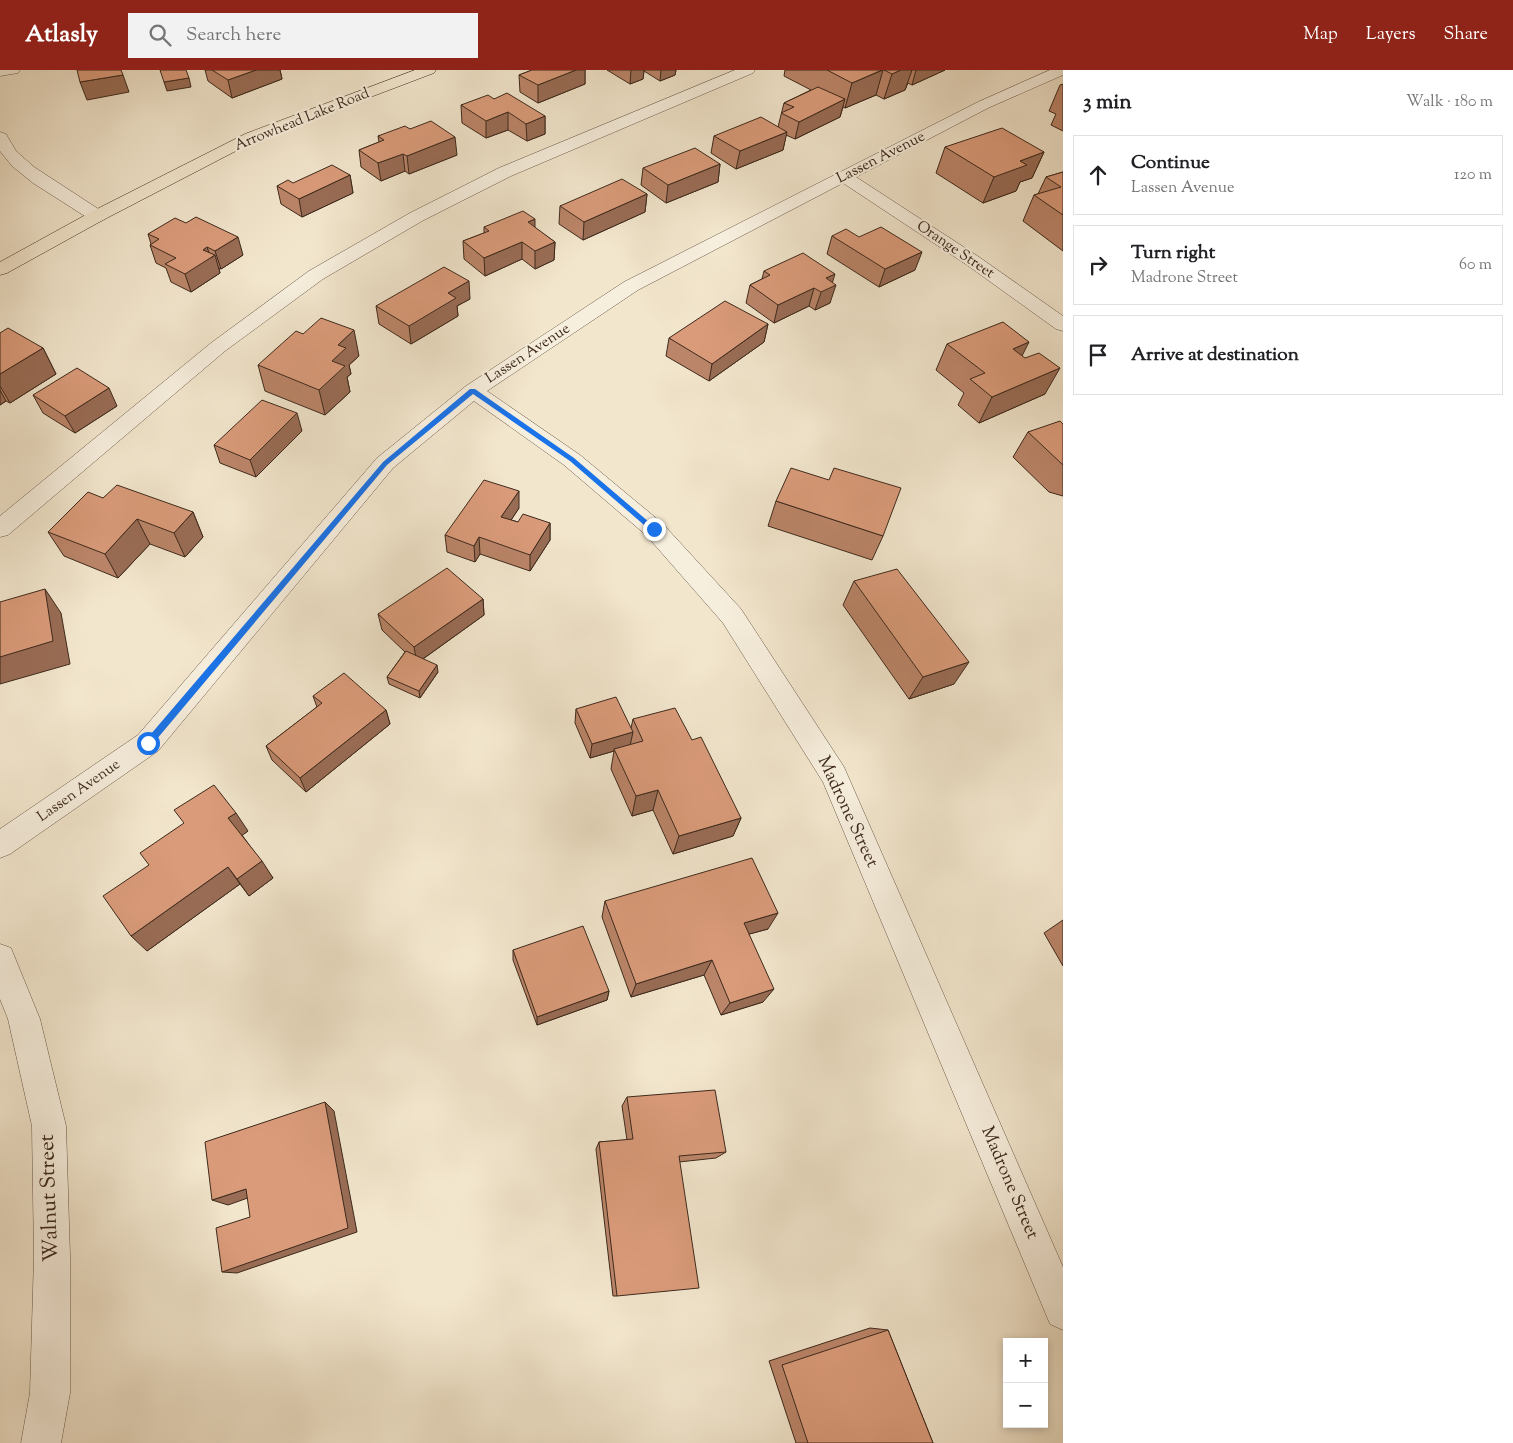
<!DOCTYPE html>
<html lang="en">
<head>
<meta charset="utf-8">
<style>
	:root { --surface:#fff; --page:#f2f2f2; --text:#202124; --muted:#757577; --line:#e0e0e0; --accent:#8f2418 }
	body { margin:0; font-family:"Sorts Mill Goudy",serif; background:var(--page); color:var(--text) }
	.controls { position:absolute; right:15px; bottom:15px; display:grid; overflow:hidden; border-radius:0px; box-shadow:0 2px 8px #0003 }
	.controls button { width:45px; height:45px; display:grid; place-items:center; padding:0; border:0; border-bottom:1px solid var(--line); background:var(--surface); color:var(--text); font:25px sans-serif }
	.stop { position:absolute; width:15px; height:15px; margin:-11px; border:4px solid #1a73e8; border-radius:50%; background:#fff }
	.stop.end { background:#1a73e8; border-color:#fff; box-shadow:0 1px 5px #0008 }
	.list { margin:0; padding:0; list-style:none }
	h2 { display:flex; justify-content:space-between; align-items:center; height:65px; margin:0; padding:0 20px; font-size:21px }
	h2 small { font-size:16px; font-weight:400; color:var(--muted) }
	.list li { display:grid; grid-template-columns:32px 1fr auto; gap:15px; align-items:center; box-sizing:border-box; height:80px; margin:0 10px 10px; padding:0 10px; border:1px solid var(--line); border-radius:0px }
	.list b { display:block; font-size:19px; white-space:nowrap }
	.list p { margin:0; font-size:16px; white-space:nowrap; color:var(--muted) }
	.list em { font-size:16px; font-style:normal; color:var(--muted) }
	.icon { flex:none; width:28px; height:28px; fill:none; stroke:currentColor; stroke-width:2; stroke-linecap:round; stroke-linejoin:round }
	.map { position:relative; flex:none; width:1063px; height:1373px; overflow:hidden }
	header { display:flex; align-items:center; gap:30px; box-sizing:border-box; height:70px; padding:0 25px; background:var(--accent); color:#fff }
	header strong { font-size:24px }
	nav { display:flex; gap:28px; margin-inline-start:auto; font-size:18px }
	.search { width:350px; height:45px; background:var(--page); display:flex; align-items:center; gap:12px; box-sizing:border-box; padding:0 18px; border-radius:0px; color:var(--muted); font-size:19px }
	main { display:flex }
	aside { flex:1; background:var(--surface) }
	.map>svg:first-child { display:block }
</style>
</head>
<body>
<header>
<strong>Atlasly</strong>
<div class="search"><svg class="icon" aria-label="search" viewBox="0 0 24 24"><circle cx="10" cy="10" r="6"/><path d="M15 15l6 6"/></svg>Search here</div>
<nav><a>Map</a><a>Layers</a><a>Share</a></nav>
</header>
<main>
<div class="map">
<svg width="1063" height="1373" viewBox="0 0 1063 1373">
	<rect width="100%" height="100%" fill="#f2e6cd"/>
	<filter id="stains"><feTurbulence type="fractalNoise" baseFrequency=".004" numOctaves="4"/><feColorMatrix values="0 0 0 0 .2 0 0 0 0 .09 0 0 0 0 .02 0 0 0 .5 -.17"/></filter>
	<radialGradient id="worn" r=".72"><stop offset=".6" stop-color="#630" stop-opacity="0"/><stop offset="1" stop-color="#630" stop-opacity=".3"/></radialGradient>
	<g fill="none" stroke-linecap="round" stroke-linejoin="round">
		<g stroke="#6a5848" stroke-width="1">
			<path id="minor" d="M 0,0 L 20,0 L 18,3 L 0,6 Z
				M 735,0 L 755,0 L 753,3 L 511,106 L 422,151 L 323,209 L 225,281 L 8,465 L 0,467 L 0,446 L 211,273 L 309,201 L 410,143 L 499,98 Z
				M 1050,0 L 1063,0 L 1063,5 L 988,38 L 856,107 L 979,187 L 1063,246 L 1063,261 L 1056,259 L 967,195 L 843,113 L 638,220 L 487,321 L 580,385 L 662,453 L 741,539 L 844,697 L 1063,1197 L 1063,1260 L 1050,1254 L 823,712 L 723,553 L 646,465 L 564,395 L 474,331 L 393,398 L 158,681 L 10,784 L 0,788 L 0,759 L 138,665 L 377,388 L 466,316 L 624,212 L 978,32 Z
				M 0,62 L 6,64 L 16,81 L 34,97 L 103,142 L 106,146 L 103,150 L 97,151 L 91,150 L 33,113 L 12,96 L 0,81 Z
				M 0,874 L 11,878 L 40,949 L 66,1056 L 70,1187 L 70,1323 L 61,1373 L 21,1373 L 30,1323 L 34,1187 L 32,1056 L 8,949 L 0,929 Z"/>
		</g>
		<g stroke="#3d291c" stroke-width="1">
			<path id="major" d="M 415,0 L 436,0 L 434,3 L 257,70 L 103,150 L 7,203 L 0,205 L 0,192 L 91,142 L 245,64 Z"/>
		</g>
		<use href="#minor" fill="#f7efde" fill-rule="evenodd"/>
		<use href="#major" fill="#f2e6cd" fill-rule="evenodd"/>
	</g>
	<path fill="#bb8569" stroke="#3d291c" d="M 205,0 L 280,0 L 282,9 L 232,28 L 208,11 Z
		M 532,0 L 585,0 L 585,14 L 538,33 L 520,22 L 519,5 Z
		M 607,0 L 676,0 L 675,5 L 660,11 L 644,1 L 643,9 L 630,14 Z
		M 785,0 L 945,0 L 912,15 L 908,13 L 905,20 L 884,29 L 876,25 L 845,38 L 843,37 L 840,47 L 795,69 L 786,65 L 783,80 L 736,99 L 711,83 L 714,66 L 778,57 L 784,33 L 811,20 L 784,6 Z
		M 1063,14 L 1063,61 L 1051,55 L 1056,44 L 1049,41 L 1060,15 Z
		M 494,29 L 545,46 L 545,64 L 527,71 L 508,60 L 486,68 L 462,53 L 461,35 Z
		M 410,59 L 457,85 L 409,104 L 405,101 L 381,111 L 361,97 L 359,80 L 379,72 L 378,66 Z
		M 945,77 L 1044,82 L 1032,108 L 1020,112 L 1016,121 L 983,133 L 936,103 Z
		M 720,94 L 718,112 L 666,133 L 641,115 L 643,98 Z
		M 1063,102 L 1063,181 L 1023,151 L 1034,125 L 1038,124 L 1046,107 Z
		M 350,105 L 353,123 L 302,147 L 281,134 L 277,116 Z
		M 647,124 L 645,142 L 583,170 L 559,154 L 560,136 Z
		M 484,157 L 535,158 L 555,172 L 554,190 L 535,199 L 522,189 L 485,206 L 464,189 L 463,171 L 484,163 Z
		M 148,164 L 243,185 L 221,199 L 219,198 L 220,203 L 191,222 L 171,212 L 166,198 L 156,193 L 150,175 L 151,174 Z
		M 832,166 L 915,200 L 879,217 L 827,184 Z
		M 764,201 L 832,213 L 830,233 L 815,240 L 809,236 L 774,253 L 746,233 L 750,215 L 762,209 Z
		M 470,229 L 457,236 L 458,246 L 411,274 L 379,254 L 376,236 Z
		M 768,254 L 764,272 L 709,311 L 666,286 L 669,268 Z
		M 0,263 L 43,278 L 56,304 L 10,333 L 6,331 L 0,335 Z
		M 947,274 L 1022,286 L 1045,324 L 979,353 L 958,335 L 964,323 L 936,300 Z
		M 359,286 L 349,295 L 351,304 L 347,307 L 350,322 L 325,345 L 265,321 L 258,295 Z
		M 33,325 L 117,336 L 75,363 L 43,343 Z
		M 1063,354 L 1063,426 L 1049,422 L 1013,387 L 1028,362 Z
		M 302,361 L 256,407 L 220,393 L 214,375 Z
		M 103,428 L 193,442 L 203,467 L 185,487 L 150,474 L 118,508 L 64,486 L 48,462 Z
		M 776,431 L 883,466 L 872,490 L 768,456 Z
		M 519,438 L 511,450 L 518,452 L 550,453 L 550,470 L 530,501 L 480,484 L 475,492 L 447,482 L 445,465 Z
		M 854,511 L 954,614 L 909,629 L 843,535 Z
		M 483,529 L 484,545 L 423,589 L 438,602 L 420,628 L 389,614 L 387,607 L 405,582 L 382,560 L 378,544 Z
		M 313,626 L 386,640 L 390,654 L 306,722 L 272,690 L 266,676 L 317,637 Z
		M 576,639 L 631,658 L 633,649 L 692,670 L 741,748 L 733,766 L 673,784 L 653,740 L 632,746 L 611,699 L 614,681 L 590,688 L 575,653 Z
		M 248,761 L 242,765 L 273,808 L 249,826 L 240,814 L 147,881 L 149,795 Z
		M 605,831 L 768,859 L 749,864 L 763,932 L 721,945 L 704,905 L 631,927 L 602,847 Z
		M 1063,850 L 1063,896 L 1044,863 Z
		M 513,880 L 609,921 L 607,930 L 537,955 L 513,890 Z
		M 627,1027 L 726,1082 L 716,1088 L 679,1092 L 617,1226 L 613,1226 L 596,1079 L 599,1072 L 627,1070 L 622,1036 Z
		M 870,1258 L 888,1260 L 933,1373 L 796,1373 L 769,1291 Z"/>
	<path fill="#996c55" stroke="#3d291c" d="M 256,0 L 280,0 L 282,9 L 232,28 L 228,10 Z
		M 576,0 L 585,0 L 585,14 L 538,33 L 538,15 Z
		M 631,0 L 644,0 L 643,9 L 630,14 Z
		M 661,0 L 676,0 L 675,5 L 660,11 Z
		M 883,0 L 876,25 L 845,38 L 852,13 Z
		M 901,0 L 912,0 L 905,20 L 884,29 L 892,4 Z
		M 916,0 L 945,0 L 912,15 Z
		M 123,5 L 129,22 L 87,30 L 80,12 Z
		M 189,8 L 191,17 L 167,21 L 164,12 Z
		M 845,29 L 840,47 L 795,69 L 799,52 Z
		M 508,42 L 508,60 L 486,68 L 486,51 Z
		M 545,46 L 545,64 L 527,71 L 526,54 Z
		M 787,62 L 783,80 L 736,99 L 740,81 Z
		M 455,67 L 457,85 L 409,104 L 407,86 Z
		M 1044,82 L 1032,108 L 1020,112 L 1016,121 L 983,133 L 994,107 L 1020,91 Z
		M 403,84 L 405,101 L 381,111 L 378,93 Z
		M 720,94 L 718,112 L 666,133 L 668,115 Z
		M 350,105 L 353,123 L 302,147 L 299,129 Z
		M 647,124 L 645,142 L 583,170 L 584,152 Z
		M 535,149 L 535,167 L 528,152 Z
		M 238,167 L 243,185 L 221,199 L 215,181 Z
		M 522,172 L 522,189 L 485,206 L 484,188 Z
		M 555,172 L 554,190 L 535,199 L 535,181 Z
		M 207,177 L 211,188 L 215,185 L 220,203 L 191,222 L 185,204 L 203,180 Z
		M 922,182 L 915,200 L 879,217 L 885,199 Z
		M 835,204 L 831,217 L 836,215 L 830,233 L 815,240 L 826,208 Z
		M 469,211 L 470,229 L 457,236 L 458,246 L 411,274 L 409,256 L 448,223 Z
		M 814,218 L 809,236 L 774,253 L 778,235 Z
		M 768,254 L 764,272 L 709,311 L 712,294 Z
		M 354,260 L 359,286 L 349,295 L 351,304 L 347,307 L 350,322 L 325,345 L 319,320 L 338,275 Z
		M 1029,272 L 1016,298 L 1013,279 Z
		M 43,278 L 56,304 L 10,333 L 0,316 L 0,304 Z
		M 1060,298 L 1045,324 L 979,353 L 992,327 Z
		M 109,318 L 117,336 L 75,363 L 65,346 Z
		M 0,320 L 6,331 L 0,335 Z
		M 297,343 L 302,361 L 256,407 L 250,390 Z
		M 519,421 L 519,438 L 502,464 L 501,447 Z
		M 193,442 L 203,467 L 185,487 L 174,463 Z
		M 137,449 L 150,474 L 118,508 L 105,484 Z
		M 550,453 L 550,470 L 530,501 L 530,485 Z
		M 479,467 L 480,484 L 475,492 L 474,476 Z
		M 45,519 L 61,543 L 70,594 L 0,614 L 0,587 Z
		M 483,529 L 484,545 L 417,593 L 414,577 Z
		M 969,592 L 954,614 L 909,629 L 923,607 Z
		M 437,595 L 438,602 L 420,628 L 419,621 Z
		M 386,640 L 390,654 L 306,722 L 300,708 Z
		M 633,662 L 630,676 L 614,679 L 614,681 L 590,688 L 592,674 Z
		M 658,720 L 653,740 L 632,746 L 636,726 Z
		M 236,743 L 248,761 L 240,767 L 228,748 Z
		M 741,748 L 733,766 L 673,784 L 679,766 Z
		M 262,791 L 273,808 L 249,826 L 237,809 Z
		M 228,797 L 240,814 L 147,881 L 131,866 Z
		M 778,843 L 768,859 L 735,868 L 744,853 Z
		M 712,890 L 704,905 L 631,927 L 636,914 Z
		M 774,919 L 763,932 L 721,945 L 730,933 Z
		M 609,921 L 607,930 L 537,955 L 537,947 Z
		M 325,1032 L 334,1041 L 357,1162 L 237,1203 L 222,1202 Z
		M 246,1119 L 259,1124 L 228,1135 L 212,1130 Z"/>
	<path fill="#da9b7a" stroke="#3d291c" d="M 77,0 L 121,0 L 123,5 L 80,12 Z
		M 160,0 L 186,0 L 189,8 L 164,12 Z
		M 212,0 L 256,0 L 228,10 Z
		M 532,0 L 576,0 L 538,15 L 519,5 Z
		M 827,0 L 882,0 L 852,13 Z
		M 884,0 L 901,0 L 892,4 Z
		M 818,17 L 845,29 L 799,52 L 781,43 L 794,37 L 784,33 Z
		M 507,23 L 545,46 L 526,54 L 508,42 L 486,51 L 461,35 L 488,25 L 494,29 Z
		M 761,47 L 787,62 L 740,81 L 714,66 Z
		M 431,51 L 455,67 L 407,86 L 403,84 L 378,93 L 359,80 L 384,70 L 378,66 L 405,56 L 410,59 Z
		M 1002,58 L 1044,82 L 1020,91 L 1027,95 L 994,107 L 945,77 Z
		M 695,78 L 720,94 L 668,115 L 643,98 Z
		M 332,95 L 350,105 L 299,129 L 277,116 L 288,110 L 293,113 Z
		M 1063,102 L 1063,145 L 1034,125 L 1061,117 L 1046,107 Z
		M 622,109 L 647,124 L 584,152 L 560,136 Z
		M 523,141 L 535,149 L 528,152 L 555,172 L 535,181 L 522,172 L 484,188 L 463,171 L 489,161 L 484,157 Z
		M 196,147 L 238,167 L 215,181 L 207,177 L 203,180 L 215,185 L 185,204 L 165,194 L 176,188 L 150,175 L 159,169 L 148,164 L 175,148 L 186,153 Z
		M 881,157 L 922,182 L 885,199 L 832,166 L 846,159 L 859,167 Z
		M 803,183 L 835,204 L 826,208 L 836,215 L 821,222 L 814,218 L 778,235 L 750,215 L 770,205 L 764,201 Z
		M 444,197 L 469,211 L 448,223 L 456,228 L 409,256 L 376,236 Z
		M 725,231 L 768,254 L 712,294 L 669,268 Z
		M 321,248 L 354,260 L 338,275 L 346,278 L 332,291 L 345,296 L 319,320 L 258,295 L 296,261 L 303,264 Z
		M 1003,252 L 1029,272 L 1013,279 L 1025,288 L 1039,283 L 1060,298 L 992,327 L 970,309 L 985,303 L 947,274 Z
		M 8,258 L 43,278 L 0,304 L 0,263 Z
		M 77,298 L 109,318 L 65,346 L 33,325 Z
		M 262,330 L 297,343 L 250,390 L 214,375 Z
		M 1060,351 L 1063,354 L 1063,395 L 1028,362 Z
		M 791,398 L 829,410 L 834,398 L 901,418 L 883,466 L 776,431 Z
		M 484,410 L 519,421 L 501,447 L 518,452 L 523,444 L 550,453 L 530,485 L 479,467 L 474,476 L 445,465 Z
		M 117,415 L 193,442 L 174,463 L 137,449 L 105,484 L 48,462 L 88,422 L 103,428 Z
		M 447,498 L 483,529 L 414,577 L 378,544 Z
		M 897,499 L 969,592 L 923,607 L 854,511 Z
		M 45,519 L 53,571 L 0,587 L 0,532 Z
		M 406,581 L 437,595 L 419,621 L 387,607 Z
		M 344,603 L 386,640 L 300,708 L 266,676 L 322,633 L 313,626 Z
		M 616,627 L 633,662 L 592,674 L 576,639 Z
		M 675,638 L 692,670 L 701,667 L 741,748 L 679,766 L 658,720 L 636,726 L 614,679 L 643,671 L 633,649 Z
		M 214,715 L 236,743 L 228,748 L 262,791 L 237,809 L 228,797 L 131,866 L 103,826 L 149,795 L 140,783 L 184,753 L 174,740 Z
		M 752,788 L 778,843 L 744,853 L 774,919 L 730,933 L 712,890 L 636,914 L 605,831 Z
		M 583,856 L 609,921 L 537,947 L 513,880 Z
		M 715,1020 L 726,1082 L 679,1086 L 699,1218 L 617,1226 L 599,1072 L 633,1069 L 627,1027 Z
		M 325,1032 L 348,1158 L 222,1202 L 216,1158 L 250,1147 L 246,1119 L 212,1130 L 205,1072 Z
		M 888,1260 L 933,1373 L 808,1373 L 782,1295 Z"/>
	<path fill="#1a73e8" d="M 470,319 L 475,319 L 574,388 L 656,458 L 656,461 L 651,461 L 570,391 L 473,324 L 387,395 L 151,676 L 145,676 L 145,671 L 383,392 Z"/>
	<g text-anchor="middle" dominant-baseline="central" stroke-width="4.5" stroke-linejoin="round" paint-order="stroke">
		<g font-size="15" fill="#3d291c" stroke="#f7efde">
			<text transform="translate(302 50) rotate(-22)">Arrowhead Lake Road</text>
			<text transform="translate(881 88) rotate(-27)">Lassen Avenue</text>
			<text transform="translate(955 180) rotate(34)">Orange Street</text>
			<text transform="translate(528 284) rotate(-33)">Lassen Avenue</text>
			<text transform="translate(79 721) rotate(-35)">Lassen Avenue</text>
		</g>
		<g font-size="18" fill="#3d291c" stroke="#f7efde">
			<text transform="translate(847 742) rotate(65)">Madrone Street</text>
			<text transform="translate(1009 1113) rotate(67)">Madrone Street</text>
		</g>
		<g font-size="21" fill="#3d291c" stroke="#f7efde">
			<text transform="translate(50 1128) rotate(-92)">Walnut Street</text>
		</g>
	</g>
	<rect width="100%" height="100%" filter="url(#stains)"/>
	<rect width="100%" height="100%" fill="url(#worn)"/>
</svg>
<div class="controls">
<button>+</button>
<button>−</button>
</div>
<div class="stop" style="left:148px;top:673px"></div>
<div class="stop end" style="left:654px;top:459px"></div>
</div>
<aside>
<h2>3 min<small>Walk · 180 m</small></h2>
<ul class="list">
<li><svg class="icon" aria-label="ahead" viewBox="0 0 24 24"><path d="M12 20V5M6 11l6-6 6 6"/></svg><div><b>Continue</b><p>Lassen Avenue</p></div><em>120 m</em></li>
<li><svg class="icon" aria-label="right" viewBox="0 0 24 24"><path d="M7 20v-9h11M14 6l5 5-5 5"/></svg><div><b>Turn right</b><p>Madrone Street</p></div><em>60 m</em></li>
<li><svg class="icon" aria-label="arrive" viewBox="0 0 24 24"><path d="M6 21V4h12l-3 4 3 4H6"/></svg><div><b>Arrive at destination</b></div></li>
</ul>
</aside>
</main>
</body>
</html>
